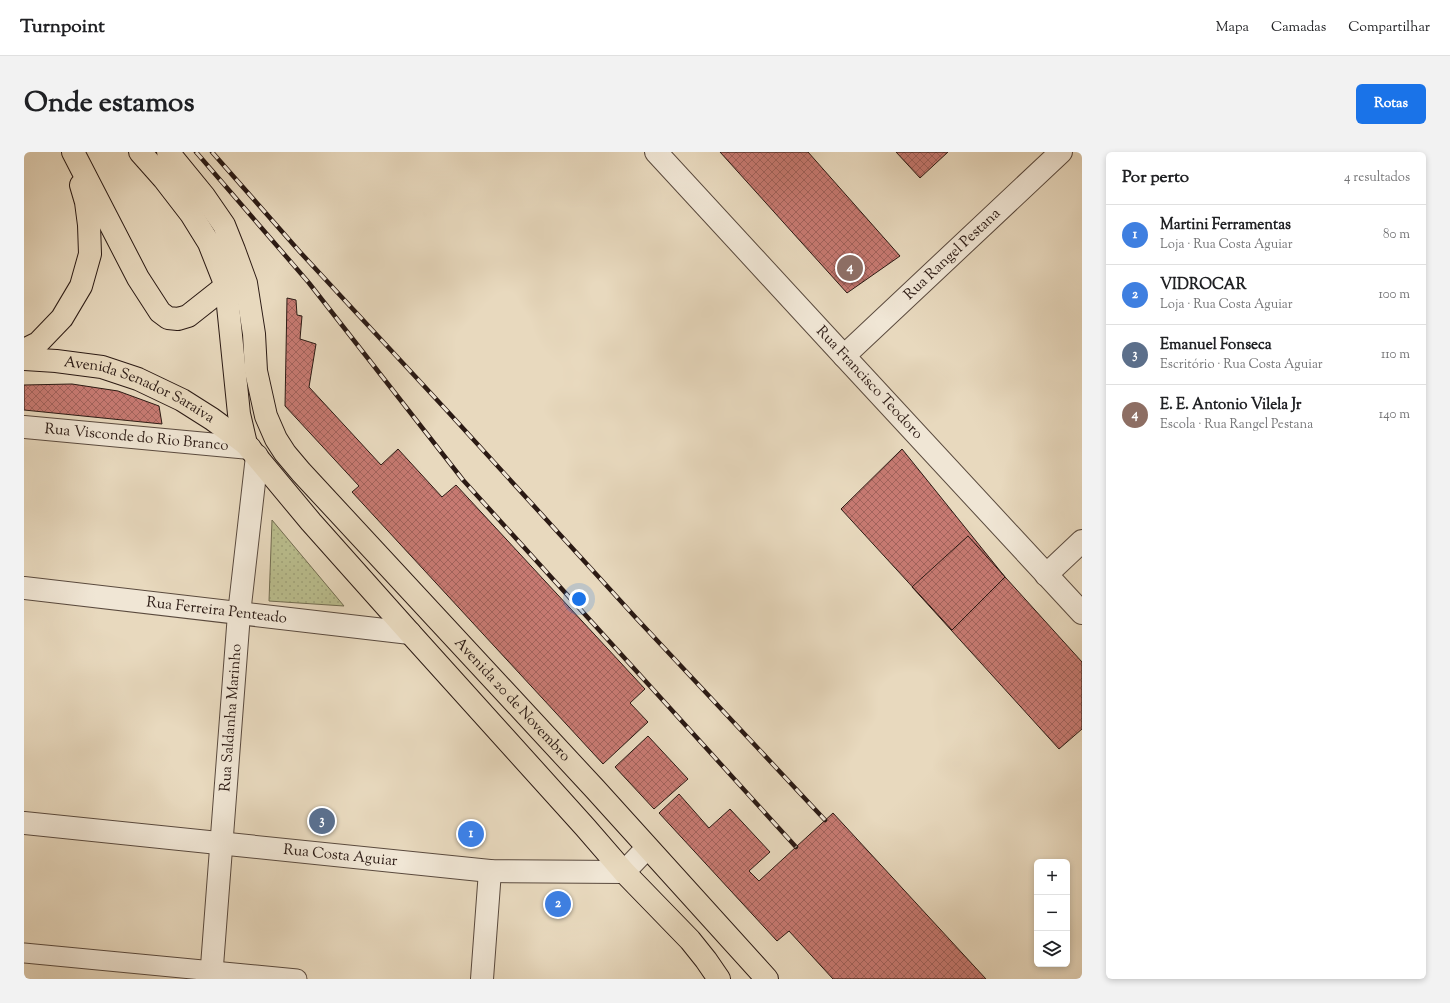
<!DOCTYPE html>
<html lang="pt">
<head>
<meta charset="utf-8">
<style>
	:root { --surface:#fff; --page:#f2f2f2; --text:#202124; --muted:#757577; --line:#e0e0e0; --accent:#1a73e8 }
	body { margin:0; font-family:"Sorts Mill Goudy",serif; background:var(--page); color:var(--text) }
	.controls { position:absolute; right:12px; bottom:12px; display:grid; overflow:hidden; border-radius:6px; box-shadow:0 2px 6px #0003 }
	.controls button { width:36px; height:36px; display:grid; place-items:center; padding:0; border:0; border-bottom:1px solid var(--line); background:var(--surface); color:var(--text); font:20px sans-serif }
	.you { position:absolute; left:555px; top:447px; width:14px; height:14px; margin:-10px; border:3px solid #fff; border-radius:50%; background:#1a73e8; box-shadow:0 0 0 6px #1a73e833 }
	.badge { display:grid; place-items:center; width:26px; height:26px; border-radius:50%; background:var(--accent); color:#fff; font-size:13px; font-weight:700 }
	.pin { position:absolute; translate:-50% -50%; border:2px solid #fff; box-shadow:0 1px 4px #0006 }
	.list { margin:0; padding:0; list-style:none }
	h2 { display:flex; justify-content:space-between; align-items:center; height:52px; margin:0; padding:0 16px; font-size:17px }
	h2 small { font-size:13px; font-weight:400; color:var(--muted) }
	.list li { display:grid; grid-template-columns:26px 1fr auto; gap:12px; align-items:center; box-sizing:border-box; height:60px; padding:0 16px; border-top:1px solid var(--line) }
	.list b { display:block; font-size:15px; white-space:nowrap }
	.list p { margin:0; font-size:13px; white-space:nowrap; color:var(--muted) }
	.list em { font-size:13px; font-style:normal; color:var(--muted) }
	.icon { flex:none; width:22px; height:22px; fill:none; stroke:currentColor; stroke-width:2; stroke-linecap:round; stroke-linejoin:round }
	.map { position:relative; flex:none; width:1058px; height:827px; overflow:hidden; border-radius:6px }
	header { display:flex; align-items:center; gap:24px; box-sizing:border-box; height:56px; padding:0 20px; background:var(--surface); border-bottom:1px solid var(--line) }
	header strong { font-size:19px }
	nav { display:flex; gap:22px; margin-inline-start:auto; font-size:14px }
	.intro { display:flex; align-items:center; justify-content:space-between; box-sizing:border-box; height:96px; padding:0 24px }
	h1 { margin:0; font-size:28px }
	.button { padding:10px 18px; border-radius:6px; background:var(--accent); color:#fff; font-size:14px; font-weight:700 }
	main { display:flex; gap:24px; padding:0 24px }
	aside { flex:1; background:var(--surface); border-radius:6px; box-shadow:0 2px 6px #0003 }
	.map>svg:first-child { display:block }
</style>
</head>
<body>
<header>
<strong>Turnpoint</strong>
<nav><a>Mapa</a><a>Camadas</a><a>Compartilhar</a></nav>
</header>
<div class="intro"><h1>Onde estamos</h1><a class="button">Rotas</a></div>
<main>
<div class="map">
<svg width="1058" height="827" viewBox="0 0 1058 827">
	<defs>
		<pattern id="park-dots" width="8" height="8" patternUnits="userSpaceOnUse"><rect width="8" height="8" fill="#babe8e"/><path d="M2 2h.1M6 6h.1" fill="none" stroke="#a0a37a" stroke-width="1.8" stroke-linecap="round"/></pattern>
		<pattern id="building-cross-hatch" width="8" height="8" patternUnits="userSpaceOnUse"><rect width="8" height="8" fill="#c77a72"/><path d="M0 0l8 8M0 8l8-8" fill="none" stroke="#a2635c"/></pattern>
	</defs>
	<rect width="100%" height="100%" fill="#e8d9be"/>
	<filter id="stains"><feTurbulence type="fractalNoise" baseFrequency=".005" numOctaves="4"/><feColorMatrix values="0 0 0 0 .2 0 0 0 0 .09 0 0 0 0 .02 0 0 0 .5 -.17"/></filter>
	<radialGradient id="worn" r=".72"><stop offset=".6" stop-color="#630" stop-opacity="0"/><stop offset="1" stop-color="#630" stop-opacity=".3"/></radialGradient>
	<path fill="url(#park-dots)" stroke="#726c51" d="M 248,368 L 320,454 L 245,449 Z"/>
	<path fill="url(#building-cross-hatch)" stroke="#2b1a14" d="M 696,0 L 784,0 L 876,104 L 823,141 Z
		M 872,0 L 924,0 L 896,26 Z
		M 263,146 L 272,148 L 273,163 L 278,164 L 276,187 L 292,192 L 285,235 L 357,313 L 374,297 L 418,345 L 432,333 L 621,537 L 606,551 L 624,570 L 579,612 L 328,340 L 335,334 L 261,254 Z
		M 48,232 L 94,239 L 135,254 L 138,272 L 0,258 L 0,233 Z
		M 878,297 L 981,425 L 928,478 L 817,357 Z
		M 944,384 L 1058,510 L 1058,577 L 1035,597 L 888,435 Z
		M 624,584 L 664,627 L 630,657 L 591,615 Z
		M 655,642 L 685,676 L 706,657 L 746,700 L 725,719 L 735,729 L 809,661 L 962,827 L 809,827 L 765,779 L 753,789 L 635,661 Z"/>
	<g fill="none" stroke-linecap="round" stroke-linejoin="round">
		<g stroke="#5a4a3e" stroke-width="21">
			<path id="pedestrian" d="M 0,801 L 273,827"/>
		</g>
		<g stroke="#5a4a3e" stroke-width="24">
			<g id="minor">
				<path d="M 820,204 L 1058,461"/>
				<path id="s1" d="M 0,275 L 226,296"/>
				<path d="M 1022,423 L 1058,389"/>
				<path id="s2" d="M 0,436 L 386,481"/>
				<path d="M 458,827 L 466,719"/>
			</g>
		</g>
		<g stroke="#5a4a3e" stroke-width="24">
			<g id="tertiary">
				<path id="s3" d="M 632,0 L 820,204 L 1037,0"/>
				<path id="s4" d="M 0,671 L 466,719 L 600,720 L 623,696"/>
				<path id="s5" d="M 187,827 L 215,462 L 233,304"/>
			</g>
		</g>
		<g stroke="#2b1a14" stroke-width="24">
			<g id="primary">
				<path d="M 49,0 L 114,126 L 136,160 L 144,166 L 154,167 L 164,164 L 202,134"/>
				<path d="M 116,0 L 140,27 L 167,62 L 185,91 L 202,134 L 215,262 L 222,292"/>
				<path id="s6" d="M 144,0 L 180,44 L 200,73 L 210,98 L 222,131 L 230,182 L 232,219 L 242,264 L 252,287 L 261,301 L 277,320 L 571,637 L 743,827"/>
				<path d="M 0,198 L 14,191 L 38,166 L 57,134 L 66,102 L 65,73 L 62,50 L 57,33"/>
				<path id="s7" d="M 0,207 L 32,209 L 78,215 L 114,227 L 158,248 L 188,267 L 222,292 L 287,370 L 386,481 L 561,675 L 600,720 L 666,788 L 682,808 L 695,827"/>
			</g>
		</g>
		<use href="#pedestrian" stroke="#f0e6d5" stroke-width="19"/>
		<use href="#minor" stroke="#f0e6d5" stroke-width="22"/>
		<use href="#tertiary" stroke="#f0e6d5" stroke-width="22"/>
		<use href="#primary" stroke="#e8d9be" stroke-width="22"/>
		<g stroke="#2b1a14" stroke-width="4.5">
			<path id="rail" d="M 172,0 L 285,131 L 439,328 L 772,695
				M 188,0 L 276,100 L 426,262 L 613,467 L 801,668"/>
		</g>
		<use href="#rail" stroke="#f0e6d5" stroke-width="3" stroke-dasharray="9" stroke-linecap="butt"/>
	</g>
	<g text-anchor="middle" dominant-baseline="central" stroke-width="3.5" stroke-linejoin="round" paint-order="stroke">
		<g font-size="15" fill="#2b1a14" stroke="#f0e6d5">
			<text stroke="none"><textPath href="#s3" startOffset="426">Rua Rangel Pestana</textPath></text>
			<text transform="translate(845 231) rotate(47)">Rua Francisco Teodoro</text>
			<text stroke="none"><textPath href="#s7" startOffset="121">Avenida Senador Saraiva</textPath></text>
			<text stroke="none"><textPath href="#s1" startOffset="113">Rua Visconde do Rio Branco</textPath></text>
			<text stroke="none"><textPath href="#s2" startOffset="194">Rua Ferreira Penteado</textPath></text>
			<text stroke="none"><textPath href="#s6" startOffset="666">Avenida 20 de Novembro</textPath></text>
			<text stroke="none"><textPath href="#s5" startOffset="262">Rua Saldanha Marinho</textPath></text>
			<text stroke="none"><textPath href="#s4" startOffset="318">Rua Costa Aguiar</textPath></text>
		</g>
	</g>
	<rect width="100%" height="100%" filter="url(#stains)"/>
	<rect width="100%" height="100%" fill="url(#worn)"/>
</svg>
<div class="controls">
<button>+</button>
<button>−</button>
<button><svg class="icon" aria-label="layers" viewBox="0 0 24 24"><path d="M12 4l9 5-9 5-9-5zM3 14l9 5 9-5"/></svg></button>
</div>
<div class="you"></div>
<div class="pin badge" style="left:447px;top:682px;background:#3f7fe0">1</div>
<div class="pin badge" style="left:534px;top:752px;background:#3f7fe0">2</div>
<div class="pin badge" style="left:298px;top:669px;background:#5c6f8a">3</div>
<div class="pin badge" style="left:826px;top:116px;background:#8d6e63">4</div>
</div>
<aside>
<h2>Por perto<small>4 resultados</small></h2>
<ul class="list">
<li><span class="badge" style="background:#3f7fe0">1</span><div><b>Martini Ferramentas</b><p>Loja · Rua Costa Aguiar</p></div><em>80 m</em></li>
<li><span class="badge" style="background:#3f7fe0">2</span><div><b>VIDROCAR</b><p>Loja · Rua Costa Aguiar</p></div><em>100 m</em></li>
<li><span class="badge" style="background:#5c6f8a">3</span><div><b>Emanuel Fonseca</b><p>Escritório · Rua Costa Aguiar</p></div><em>110 m</em></li>
<li><span class="badge" style="background:#8d6e63">4</span><div><b>E. E. Antonio Vilela Jr</b><p>Escola · Rua Rangel Pestana</p></div><em>140 m</em></li>
</ul>
</aside>
</main>
</body>
</html>
